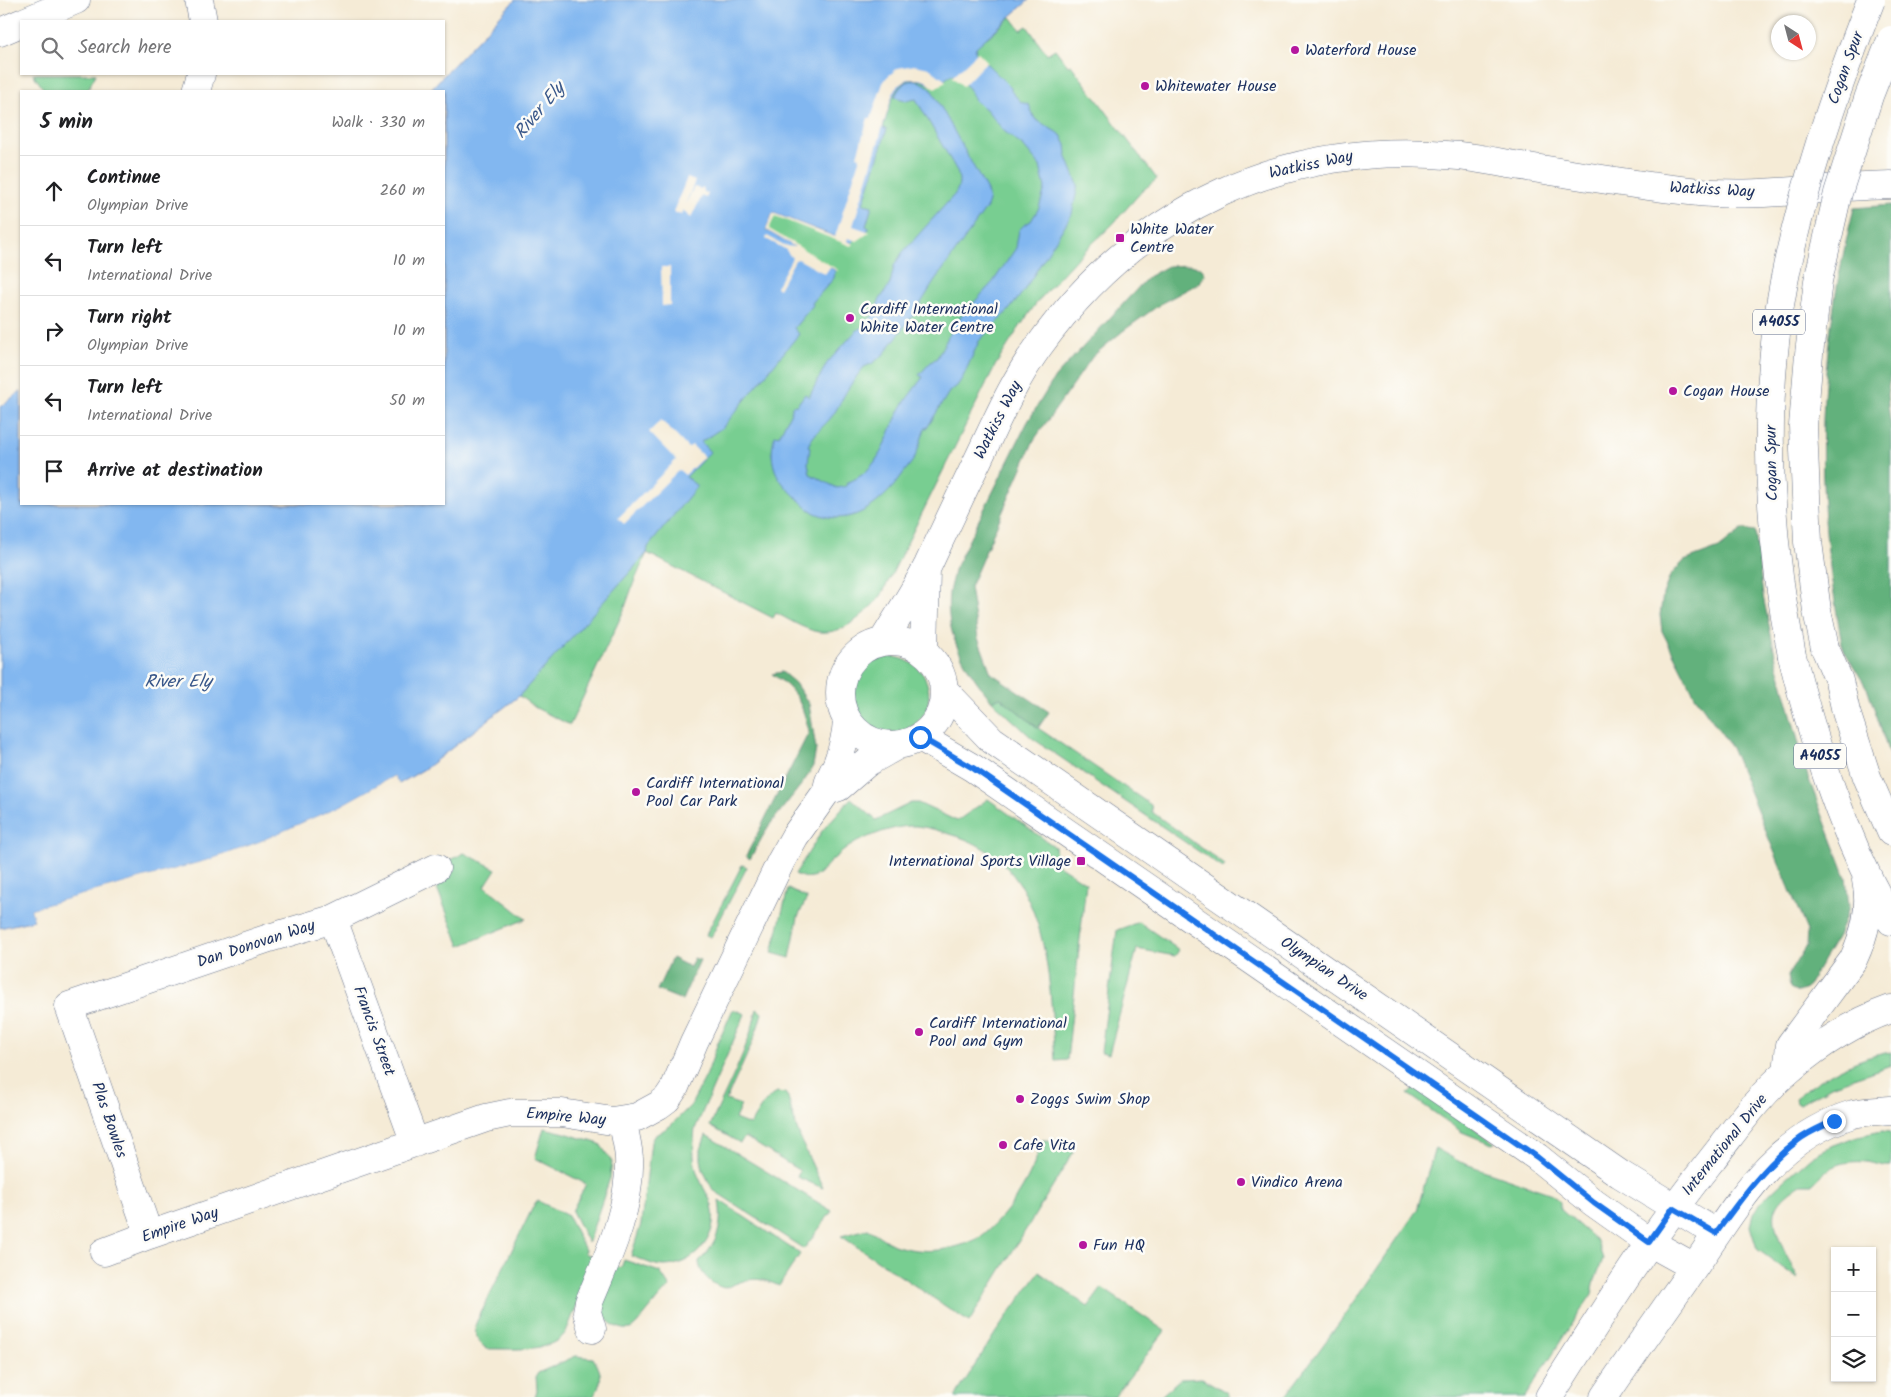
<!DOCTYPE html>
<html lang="en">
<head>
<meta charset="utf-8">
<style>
	:root { --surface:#fff; --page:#f6f6f6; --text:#202124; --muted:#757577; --line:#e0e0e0 }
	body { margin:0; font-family:Kalam,sans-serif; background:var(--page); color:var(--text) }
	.controls { position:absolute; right:15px; bottom:15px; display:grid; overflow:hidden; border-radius:0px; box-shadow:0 1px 4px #0004 }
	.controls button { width:45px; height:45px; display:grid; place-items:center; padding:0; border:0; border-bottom:1px solid var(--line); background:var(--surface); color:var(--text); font:25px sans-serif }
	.compass { position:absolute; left:1771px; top:15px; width:45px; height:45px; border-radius:50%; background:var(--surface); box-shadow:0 1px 4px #0004; rotate:144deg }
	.stop { position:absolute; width:15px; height:15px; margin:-11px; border:4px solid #1a73e8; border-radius:50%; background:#fff }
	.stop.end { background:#1a73e8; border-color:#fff; box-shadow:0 1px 5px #0008 }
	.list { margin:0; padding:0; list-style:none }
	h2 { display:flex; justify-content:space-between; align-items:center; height:65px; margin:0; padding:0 20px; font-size:21px }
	h2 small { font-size:16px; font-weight:400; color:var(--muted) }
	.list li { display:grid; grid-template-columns:32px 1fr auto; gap:15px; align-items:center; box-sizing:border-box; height:70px; padding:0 20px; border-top:1px solid var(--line) }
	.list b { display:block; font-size:19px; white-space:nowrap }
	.list p { margin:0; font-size:16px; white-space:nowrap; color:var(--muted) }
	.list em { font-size:16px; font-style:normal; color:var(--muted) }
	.icon { flex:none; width:28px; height:28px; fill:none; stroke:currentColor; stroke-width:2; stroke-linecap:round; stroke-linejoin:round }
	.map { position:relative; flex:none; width:1891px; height:1397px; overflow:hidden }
	.search { position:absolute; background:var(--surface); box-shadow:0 1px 4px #0004; left:20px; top:20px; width:425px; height:55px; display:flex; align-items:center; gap:12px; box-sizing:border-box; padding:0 18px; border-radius:0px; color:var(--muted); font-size:19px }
	.panel { position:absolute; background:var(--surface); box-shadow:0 1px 4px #0004; left:20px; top:90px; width:425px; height:415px; border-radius:0px }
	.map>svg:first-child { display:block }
</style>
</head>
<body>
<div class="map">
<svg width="1891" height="1397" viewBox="0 0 1891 1397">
	<rect width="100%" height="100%" fill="#fdfcf7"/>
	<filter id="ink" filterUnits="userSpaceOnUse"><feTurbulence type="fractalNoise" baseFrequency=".02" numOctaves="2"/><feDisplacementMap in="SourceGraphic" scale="10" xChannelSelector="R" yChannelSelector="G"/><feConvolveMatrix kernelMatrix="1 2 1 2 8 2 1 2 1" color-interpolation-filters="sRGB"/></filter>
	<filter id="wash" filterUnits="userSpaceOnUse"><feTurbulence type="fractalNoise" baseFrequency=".0096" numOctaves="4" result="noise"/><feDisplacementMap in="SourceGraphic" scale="20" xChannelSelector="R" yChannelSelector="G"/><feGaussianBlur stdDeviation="1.12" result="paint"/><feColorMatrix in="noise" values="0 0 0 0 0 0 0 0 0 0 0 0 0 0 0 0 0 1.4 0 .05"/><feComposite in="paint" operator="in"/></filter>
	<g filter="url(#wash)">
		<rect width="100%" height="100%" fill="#f5ebd6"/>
		<path fill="#78ce91" stroke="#4a7e78" d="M 1011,17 L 1021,30 L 1027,26 L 1047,54 L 1055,49 L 1068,66 L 1071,65 L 1157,179 L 1142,191 L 1112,225 L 1077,258 L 1054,283 L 1035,305 L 1017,331 L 995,366 L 976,404 L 881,596 C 862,617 838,641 808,629 C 797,625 786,618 776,613 L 773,618 L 647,553 L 634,582 L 624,610 L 570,725 L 536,708 L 519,696 L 646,553 L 724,144 L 988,37 Z
			M 33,74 L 96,74 L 87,91 L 45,91 Z
			M853 695a38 38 0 1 1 76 0a38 38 0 1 1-76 0Z
			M 1000,697 L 1038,728 L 1151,805 L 1152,812 L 1225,865 L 1223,868 L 1032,738 L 992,701 Z
			M 851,798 L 876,820 L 911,803 L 918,803 L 957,821 L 988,799 L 1055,847 L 1057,864 L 1086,883 L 1067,1060 L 1055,1061 C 1049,975 1051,862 950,834 C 939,831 928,827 916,826 C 899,825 877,833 861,840 C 850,845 839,854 830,862 C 826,866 822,872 817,875 C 809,879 802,878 795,874 L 822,831 Z
			M 464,853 L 496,869 L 485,886 L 526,919 L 460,946 L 437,888 L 436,868 Z
			M 742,865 L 747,867 L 711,937 L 706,935 Z
			M 788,889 L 807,898 L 798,917 L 790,958 L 772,953 Z
			M 1139,922 L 1179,950 L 1175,956 L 1137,949 L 1109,1054 L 1101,1052 L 1117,930 Z
			M 733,1009 L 745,1014 L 695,1129 C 693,1147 692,1165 701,1182 C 704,1190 710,1197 712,1206 C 720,1236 694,1266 664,1266 C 653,1266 641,1259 631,1256 L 641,1224 L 651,1142 L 654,1136 L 670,1126 L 691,1105 L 707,1074 L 717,1045 Z
			M 757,1009 L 762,1013 C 754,1044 739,1071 726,1100 L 741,1105 L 735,1119 L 750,1125 C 758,1112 764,1100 777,1092 L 785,1093 L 788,1097 L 794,1121 L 802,1143 L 823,1188 L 797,1177 L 800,1171 L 745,1137 L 740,1143 L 710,1126 C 727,1088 748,1050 757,1009 Z
			M 1891,1052 L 1891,1065 L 1831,1086 L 1800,1104 L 1796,1102 L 1795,1098 C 1824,1076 1854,1058 1891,1052 Z
			M 1415,1086 L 1495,1143 L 1492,1144 L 1462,1132 L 1408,1094 Z
			M 544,1128 L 565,1133 L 600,1144 L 612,1162 L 610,1178 L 588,1243 L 572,1211 L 586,1184 L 535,1158 Z
			M 1882,1131 L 1891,1132 L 1891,1166 C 1883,1167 1875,1163 1867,1162 C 1842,1160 1829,1166 1813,1184 L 1801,1184 C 1792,1190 1780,1198 1776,1209 C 1769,1228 1790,1261 1798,1279 L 1757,1249 L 1750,1226 L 1753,1213 L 1763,1200 L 1783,1181 L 1812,1156 L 1833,1145 L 1858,1136 Z
			M 706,1135 L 832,1211 L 804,1249 L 713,1190 L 703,1170 L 701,1159 L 701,1149 Z
			M 1042,1140 L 1071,1141 L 1073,1153 L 969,1322 L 841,1236 L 868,1229 C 877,1234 885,1241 894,1245 C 918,1253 942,1252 965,1244 C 970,1242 975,1240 979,1238 C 1010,1214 1033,1177 1042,1140 Z
			M 1435,1148 L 1460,1162 L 1552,1194 L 1560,1202 L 1560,1209 L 1597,1241 L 1603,1259 L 1595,1280 L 1592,1294 L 1571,1325 L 1525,1397 L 1285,1397 L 1348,1311 L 1417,1210 Z
			M 719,1200 L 800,1254 L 779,1286 C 757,1275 746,1279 725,1288 C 713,1286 699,1274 699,1261 C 718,1244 723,1225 719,1200 Z
			M 538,1201 L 568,1216 L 585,1250 L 584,1253 L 596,1258 L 566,1332 C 551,1354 511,1348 487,1349 C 477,1342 474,1335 476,1323 L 535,1203 Z
			M 624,1260 L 660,1272 L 670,1287 C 658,1295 638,1327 630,1329 C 625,1330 619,1328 615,1326 C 606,1321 603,1314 599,1305 L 615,1266 L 621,1268 Z
			M 1039,1272 L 1088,1307 L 1102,1288 L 1165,1331 L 1114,1397 L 955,1397 L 996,1332 Z
			M 576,1356 L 593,1358 C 603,1374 603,1381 593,1397 L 535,1397 L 537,1390 L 536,1376 L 538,1373 Z
			M 1202,1378 L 1226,1392 L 1229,1397 L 1160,1397 L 1180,1379 Z"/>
		<path fill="#62b17b" stroke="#3e706c" d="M 1891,205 L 1891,371 L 1887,395 L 1891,430 L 1891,760 L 1868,690 L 1845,652 L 1842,644 C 1835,603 1828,561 1825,520 C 1817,414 1828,310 1854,208 Z
			M 1191,265 L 1201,268 L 1205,274 L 1199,283 L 1162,303 L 1123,331 L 1093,356 L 1034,440 L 970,587 L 978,638 L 991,673 L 1049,712 L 1038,728 L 1000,697 L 992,701 C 967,671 944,635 949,593 C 950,585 953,578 954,570 L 1027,423 L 1055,377 L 1148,277 L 1168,266 Z
			M 1743,529 L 1755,531 L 1763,596 L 1776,659 L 1808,777 L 1846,877 L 1849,907 L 1839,934 L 1806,989 L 1798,992 L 1790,988 L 1788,975 L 1806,946 L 1807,931 L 1731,747 L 1695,696 L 1662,631 L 1660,615 L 1663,594 L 1670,576 L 1684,561 L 1719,548 Z
			M 782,672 L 795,683 L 809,704 L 816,749 L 813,766 L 805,780 L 768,827 L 750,859 L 746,856 L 809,732 C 802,703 797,691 772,674 Z
			M 672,958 L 690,967 L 694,958 L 700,960 L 682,1000 L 657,990 Z"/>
		<path fill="#82b7f0" stroke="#4e73a7" d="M 515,0 L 1029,0 L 976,47 L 975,52 L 1011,88 L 1011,91 L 1021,102 L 1029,105 L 1035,119 L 1061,135 L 1066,145 L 1067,154 L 1066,155 L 1078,185 L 1072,214 L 1023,292 L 1009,310 L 979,341 L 963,377 L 957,386 L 949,392 L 927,428 L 925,428 C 922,437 919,448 915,457 C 912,463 906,469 902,475 C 882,503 851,529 815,513 C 806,508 799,500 792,493 C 774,477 768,459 775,435 L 779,436 L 792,410 L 792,406 L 797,405 L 805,394 L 809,397 L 827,363 L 856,331 L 863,327 L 875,313 L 879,301 L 890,284 L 894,266 L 902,253 L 955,194 C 960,186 960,180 957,171 L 916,99 L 905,101 L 905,100 L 895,97 C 902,78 917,76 931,89 L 987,191 L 989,201 L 987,207 L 934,282 L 916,311 L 884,354 L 873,363 L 864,367 L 856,377 L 856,378 C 846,389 841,403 833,415 C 825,426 814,432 808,446 L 810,447 L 808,463 L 810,474 L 837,488 L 847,486 L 846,483 C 881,471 885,438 900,410 C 905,400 916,387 923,377 L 919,375 L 931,362 L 937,358 L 956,322 L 993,282 L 1016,248 L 1019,230 L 1024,225 L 1031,221 L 1039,208 L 1045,188 L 1040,166 L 1024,147 L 1004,131 L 986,109 L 975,101 L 969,88 L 954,75 L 951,75 L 934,87 C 929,85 926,81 920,80 C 894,73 889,110 883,128 L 887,129 L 863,204 L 872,206 L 866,226 L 869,228 L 868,230 L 854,240 L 852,243 L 773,213 L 766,230 L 835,270 L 834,278 L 812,303 L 813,305 L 794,328 L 799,334 L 723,427 L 701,442 L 710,452 L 686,477 L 697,486 L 648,547 L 647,553 L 519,696 L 426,768 L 399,784 L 394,776 L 340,806 L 259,842 L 212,859 L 31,909 L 34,920 L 0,928 L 0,407 L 21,391 L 21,504 L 444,504 L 444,91 L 429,91 Z"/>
		<path fill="#f5ebd6" d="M 978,52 L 987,61 L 963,86 L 952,77 Z
			M 915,65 L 929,68 L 946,81 L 935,89 L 926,81 L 920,79 L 908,79 L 897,86 L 893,93 L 853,226 L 870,232 L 857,241 L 848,238 L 847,241 L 854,244 L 851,246 L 775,216 L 769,229 L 838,270 L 837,271 L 830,267 L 825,274 L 798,259 L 795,260 L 779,289 L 776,287 L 792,258 L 785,249 L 766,239 L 767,236 L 786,246 L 795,247 L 766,230 L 773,213 L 835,237 L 860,157 L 857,156 L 868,118 L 871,118 L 883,83 L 887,77 L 898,68 Z
			M 687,178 L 695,181 L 685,205 L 694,187 L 700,189 L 703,187 L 704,192 L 708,194 L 706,198 L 702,196 L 691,218 L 683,210 L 681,215 L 673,212 Z
			M 661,267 L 670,267 L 670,305 L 662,306 Z
			M 661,420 L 688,448 L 692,445 L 704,457 L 685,475 L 679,470 L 624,524 L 618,518 L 676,460 L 649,432 Z
			M 394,776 L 399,784 L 397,786 L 393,779 L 341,809 L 260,845 L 213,862 L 34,911 L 36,919 L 34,920 L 31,909 L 212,859 L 259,842 L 340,806 Z"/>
	</g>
	<g filter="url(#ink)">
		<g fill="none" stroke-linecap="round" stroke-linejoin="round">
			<g stroke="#677188" stroke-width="29">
				<path id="minor" d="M 199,0 L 203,21
					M 26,21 L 76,0
					M 0,32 L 21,23
					M 196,91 L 201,74
					M840 693a52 52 0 1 1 104 0a52 52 0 1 1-104 0Z
					M 883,641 C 898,616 915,591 928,565 C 943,533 958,501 974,468 C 994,427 1012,383 1039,346 C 1139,207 1287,138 1459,156 C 1478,158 1497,162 1515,165 C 1573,174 1631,185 1690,191 C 1757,199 1824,186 1891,185
					M 924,652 L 926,569
					M 944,690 L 992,740 L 1620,1174 L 1716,1233
					M 920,737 L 973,768 L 1537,1157 L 1594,1203 L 1649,1242 L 1694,1267
					M 827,791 L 839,787 L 868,762 L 898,745
					M 333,919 L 415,1143
					M 149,1235 L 69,1006 L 269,938 L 333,919 L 436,868
					M 104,1252 L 149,1235 L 486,1118 L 510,1113 L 562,1113 L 612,1121 L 637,1117 L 659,1105 L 667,1099 L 675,1087 L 694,1042 L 781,861 L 795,836 L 827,791 C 827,779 835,771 838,761 C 843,748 846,735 847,721
					M 592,1329 L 587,1312 L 589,1302 C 608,1256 631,1209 629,1158 C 628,1145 625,1133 622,1120
					M 1549,1397 C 1600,1317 1650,1237 1709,1163 C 1734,1132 1757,1097 1788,1071 C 1817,1046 1854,1022 1891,1009
					M 1604,1397 C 1633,1354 1663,1312 1693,1269 C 1738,1204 1772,1139 1853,1114 C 1865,1111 1879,1111 1891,1110"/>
			</g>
			<g stroke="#677188" stroke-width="29">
				<path id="major" d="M 1825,648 L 1839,681 L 1846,712 L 1867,777 L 1891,832
					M 1792,656 C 1815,747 1844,839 1891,921
					M 1787,1072 L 1790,1045 L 1853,960 C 1865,934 1872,908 1866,880"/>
			</g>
			<use href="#minor" stroke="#fff" stroke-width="28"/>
			<use href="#major" stroke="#fff" stroke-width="28"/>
			<g stroke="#677188" stroke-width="29" stroke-linecap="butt">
				<path id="major-bridge" d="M 1825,648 L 1817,611 L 1808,542 L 1803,426 L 1809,354 L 1818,281 L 1838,193 L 1869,96 L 1891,40
					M 1792,656 C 1768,534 1761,405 1784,282 C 1803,185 1835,92 1871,0"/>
			</g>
			<use href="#major-bridge" stroke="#fff" stroke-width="28"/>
		</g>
	</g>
	<g fill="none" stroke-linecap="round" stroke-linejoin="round" filter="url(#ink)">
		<path stroke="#1a73e8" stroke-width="6" d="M 920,737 L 973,768 L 1537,1157 L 1594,1203 L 1649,1242 L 1673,1208 L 1716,1233 C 1740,1200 1764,1166 1797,1141 C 1808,1132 1821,1127 1834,1121"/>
	</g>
	<g fill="#b5179e" stroke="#fdfcf7" stroke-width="2">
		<circle cx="1295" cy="50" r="5"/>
		<circle cx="1145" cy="86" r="5"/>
		<rect x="1115" y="233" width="10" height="10" rx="2.5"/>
		<circle cx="850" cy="318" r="5"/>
		<circle cx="1673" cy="391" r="5"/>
		<circle cx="636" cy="792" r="5"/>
		<rect x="1076" y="856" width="10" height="10" rx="2.5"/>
		<circle cx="919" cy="1032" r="5"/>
		<circle cx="1020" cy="1099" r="5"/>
		<circle cx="1003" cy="1145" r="5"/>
		<circle cx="1241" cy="1182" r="5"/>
		<circle cx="1083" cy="1245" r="5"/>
	</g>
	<g text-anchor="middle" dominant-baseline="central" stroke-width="5" stroke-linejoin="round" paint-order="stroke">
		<g fill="#fdfcf7" stroke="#5f6c8c" stroke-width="1">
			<rect x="1753" y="309.5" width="52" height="25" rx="4"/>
			<rect x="1794" y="743.5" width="52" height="25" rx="4"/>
		</g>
		<g font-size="15" font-weight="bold" fill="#1b2f5e">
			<text x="1779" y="322">A4055</text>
			<text x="1820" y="756">A4055</text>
		</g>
		<g font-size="16" fill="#1b2f5e" stroke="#fdfcf7" text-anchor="start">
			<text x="1305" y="50">Waterford House</text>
			<text x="1155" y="86">Whitewater House</text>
			<text x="1130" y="229">White Water<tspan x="1130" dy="18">Centre</tspan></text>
			<text x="860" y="309">Cardiff International<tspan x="860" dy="18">White Water Centre</tspan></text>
			<text x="1683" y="391">Cogan House</text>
			<text x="646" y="783">Cardiff International<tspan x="646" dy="18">Pool Car Park</tspan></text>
			<text x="1071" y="861" text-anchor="end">International Sports Village</text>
			<text x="929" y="1023">Cardiff International<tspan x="929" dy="18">Pool and Gym</tspan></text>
			<text x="1030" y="1099">Zoggs Swim Shop</text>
			<text x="1013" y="1145">Cafe Vita</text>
			<text x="1251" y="1182">Vindico Arena</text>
			<text x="1093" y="1245">Fun HQ</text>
		</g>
		<g font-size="16" fill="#1b2f5e" stroke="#fdfcf7">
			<text transform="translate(1846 68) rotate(-70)">Cogan Spur</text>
			<text transform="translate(1311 165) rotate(-12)">Watkiss Way</text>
			<text transform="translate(1712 190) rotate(3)">Watkiss Way</text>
			<text transform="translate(998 420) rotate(-63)">Watkiss Way</text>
			<text transform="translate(1772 463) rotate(-91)">Cogan Spur</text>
			<text transform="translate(256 944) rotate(-18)">Dan Donovan Way</text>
			<text transform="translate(1324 969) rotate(34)">Olympian Drive</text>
			<text transform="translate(374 1031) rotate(70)">Francis Street</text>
			<text transform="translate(566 1117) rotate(5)">Empire Way</text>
			<text transform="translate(109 1120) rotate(71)">Plas Bowles</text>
			<text transform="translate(1725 1145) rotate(-51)">International Drive</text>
			<text transform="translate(180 1225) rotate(-19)">Empire Way</text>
		</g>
		<g font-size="18" font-style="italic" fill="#3a588a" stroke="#fdfcf7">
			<text transform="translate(540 111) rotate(-50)">River Ely</text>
			<text x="178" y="682">River Ely</text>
		</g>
	</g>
</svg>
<div class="controls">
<button>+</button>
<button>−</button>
<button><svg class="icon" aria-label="layers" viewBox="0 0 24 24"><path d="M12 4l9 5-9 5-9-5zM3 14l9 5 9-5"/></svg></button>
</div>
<svg class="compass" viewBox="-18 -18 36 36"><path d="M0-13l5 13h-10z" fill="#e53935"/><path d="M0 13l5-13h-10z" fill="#757577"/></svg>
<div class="stop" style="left:920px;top:737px"></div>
<div class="stop end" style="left:1834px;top:1121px"></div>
<div class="search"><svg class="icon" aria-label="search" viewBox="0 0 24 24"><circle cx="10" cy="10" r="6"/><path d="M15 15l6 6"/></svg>Search here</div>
<section class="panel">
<h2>5 min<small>Walk · 330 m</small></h2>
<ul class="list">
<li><svg class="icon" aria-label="ahead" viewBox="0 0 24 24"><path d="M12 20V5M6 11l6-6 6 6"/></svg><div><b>Continue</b><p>Olympian Drive</p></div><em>260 m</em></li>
<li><svg class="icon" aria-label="left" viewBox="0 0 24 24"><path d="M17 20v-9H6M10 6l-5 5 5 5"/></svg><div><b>Turn left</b><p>International Drive</p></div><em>10 m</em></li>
<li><svg class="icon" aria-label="right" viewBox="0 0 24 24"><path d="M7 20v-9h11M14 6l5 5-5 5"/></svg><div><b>Turn right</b><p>Olympian Drive</p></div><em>10 m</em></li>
<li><svg class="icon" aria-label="left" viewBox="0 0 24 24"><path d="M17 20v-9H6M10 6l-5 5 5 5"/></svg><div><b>Turn left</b><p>International Drive</p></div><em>50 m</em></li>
<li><svg class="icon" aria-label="arrive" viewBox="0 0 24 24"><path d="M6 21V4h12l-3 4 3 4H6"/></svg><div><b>Arrive at destination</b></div></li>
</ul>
</section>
</div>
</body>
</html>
